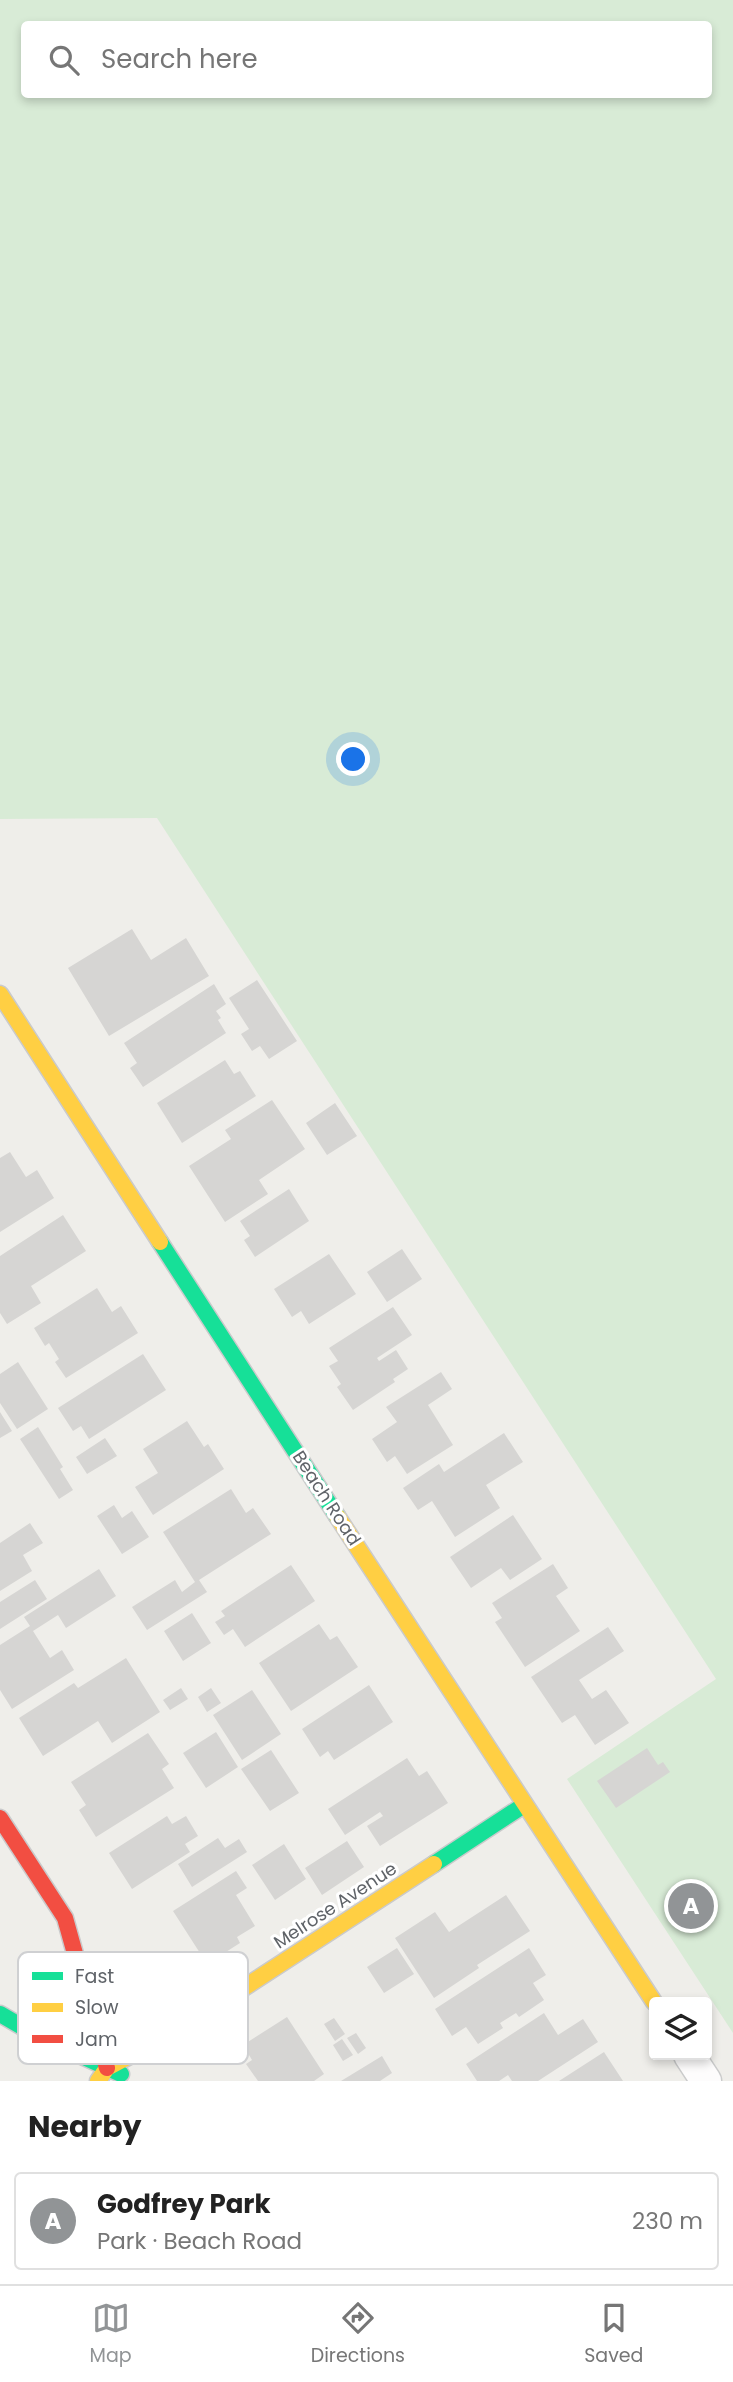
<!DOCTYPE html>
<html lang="en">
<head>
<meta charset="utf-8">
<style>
	:root { --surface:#fff; --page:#f2f2f2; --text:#222; --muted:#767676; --line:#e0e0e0; --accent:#919496 }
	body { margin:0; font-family:Poppins,sans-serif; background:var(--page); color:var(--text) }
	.controls { position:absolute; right:21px; bottom:21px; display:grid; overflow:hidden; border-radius:7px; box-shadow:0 4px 10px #0003 }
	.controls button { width:63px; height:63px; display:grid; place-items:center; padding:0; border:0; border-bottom:2px solid var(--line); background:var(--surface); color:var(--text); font:35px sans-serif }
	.you { position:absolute; left:354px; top:760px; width:24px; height:24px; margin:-18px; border:5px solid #fff; border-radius:50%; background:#1a73e8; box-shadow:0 0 0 10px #1a73e833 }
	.badge { display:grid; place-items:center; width:46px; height:46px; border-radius:50%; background:var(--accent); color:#fff; font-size:23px; font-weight:700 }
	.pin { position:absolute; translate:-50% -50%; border:4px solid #fff; box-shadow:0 2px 7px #0006 }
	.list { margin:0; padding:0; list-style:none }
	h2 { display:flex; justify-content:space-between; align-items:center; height:91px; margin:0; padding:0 28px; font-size:30px }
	h2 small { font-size:23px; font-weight:400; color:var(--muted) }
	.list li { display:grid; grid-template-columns:46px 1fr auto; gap:21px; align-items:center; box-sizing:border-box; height:98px; margin:0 14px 14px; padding:0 14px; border:2px solid var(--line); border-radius:7px }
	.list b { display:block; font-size:26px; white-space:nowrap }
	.list p { margin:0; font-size:23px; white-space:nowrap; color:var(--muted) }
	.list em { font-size:23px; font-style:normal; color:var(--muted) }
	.icon { flex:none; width:38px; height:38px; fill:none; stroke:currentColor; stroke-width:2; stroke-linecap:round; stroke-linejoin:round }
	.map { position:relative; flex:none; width:733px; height:2081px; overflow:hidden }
	.search { position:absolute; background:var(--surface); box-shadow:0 4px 10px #0003; left:21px; right:21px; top:21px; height:77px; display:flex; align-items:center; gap:18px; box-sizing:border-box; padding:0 24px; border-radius:7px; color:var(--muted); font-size:26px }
	.sheet { height:203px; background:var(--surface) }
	nav { display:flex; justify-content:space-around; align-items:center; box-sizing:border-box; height:98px; border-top:2px solid var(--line); background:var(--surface); font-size:19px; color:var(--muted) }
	nav a { display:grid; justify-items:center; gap:4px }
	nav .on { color:var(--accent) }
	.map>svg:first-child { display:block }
</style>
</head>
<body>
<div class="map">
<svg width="733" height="2081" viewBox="0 0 733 2081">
	<rect width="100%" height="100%" fill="#efeeea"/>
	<path fill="#d8ebd6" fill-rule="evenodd" d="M 0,0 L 733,0 L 733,2033 L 567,1779 L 716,1679 L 157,818 L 0,819 ZM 24,24 L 708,24 L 708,94 L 24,94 Z"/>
	<path fill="#d6d5d3" d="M 132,929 L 151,960 L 186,938 L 209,976 L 109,1036 L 68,968 Z
		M 257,980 L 297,1041 L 269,1059 L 260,1046 L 252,1051 L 241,1034 L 249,1029 L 229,998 Z
		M 214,984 L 226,1004 L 216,1011 L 221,1018 L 218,1020 L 226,1033 L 143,1087 L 130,1068 L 137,1063 L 124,1043 Z
		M 225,1060 L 234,1074 L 240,1071 L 256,1096 L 182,1143 L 157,1103 Z
		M 272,1100 L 305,1149 L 259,1180 L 268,1194 L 225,1222 L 189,1166 L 231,1139 L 225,1130 Z
		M 335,1103 L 357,1136 L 327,1155 L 306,1123 Z
		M 10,1152 L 26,1177 L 37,1170 L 54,1198 L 0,1232 L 0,1158 Z
		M 289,1189 L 309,1221 L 255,1257 L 244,1240 L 250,1236 L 240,1221 Z
		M 63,1215 L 86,1251 L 31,1286 L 41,1303 L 7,1324 L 0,1313 L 0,1256 Z
		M 402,1249 L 422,1279 L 387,1302 L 367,1272 Z
		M 329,1254 L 356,1294 L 309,1324 L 301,1311 L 292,1317 L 274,1289 Z
		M 97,1288 L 112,1312 L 121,1306 L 138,1333 L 66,1378 L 55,1362 L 59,1359 L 49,1343 L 45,1346 L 34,1328 Z
		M 393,1307 L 412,1335 L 377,1358 L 379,1361 L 396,1350 L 408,1369 L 393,1379 L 395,1382 L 353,1410 L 337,1387 L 341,1384 L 329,1366 L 338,1361 L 329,1348 Z
		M 143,1354 L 166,1390 L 89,1439 L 81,1426 L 73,1431 L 58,1408 Z
		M 18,1362 L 48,1409 L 17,1429 L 0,1403 L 0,1374 Z
		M 441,1372 L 452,1389 L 428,1405 L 453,1445 L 407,1474 L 395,1456 L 387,1462 L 372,1439 L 397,1422 L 386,1407 Z
		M 0,1412 L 12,1431 L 0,1438 Z
		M 187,1421 L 204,1447 L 208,1444 L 224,1469 L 153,1515 L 135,1487 L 158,1473 L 143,1449 Z
		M 38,1427 L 63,1467 L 60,1469 L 73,1490 L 59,1499 L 20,1439 Z
		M 504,1433 L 523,1462 L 486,1485 L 500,1508 L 455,1537 L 432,1501 L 418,1510 L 403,1488 L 439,1464 L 444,1472 Z
		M 105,1438 L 117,1456 L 87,1474 L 76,1457 Z
		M 231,1489 L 246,1513 L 253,1508 L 271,1534 L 199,1580 L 207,1592 L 147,1630 L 132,1607 L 175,1580 L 182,1592 L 195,1582 L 163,1532 Z
		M 114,1505 L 122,1518 L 132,1511 L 149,1537 L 122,1554 L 97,1516 Z
		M 513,1515 L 542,1559 L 510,1580 L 501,1568 L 471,1588 L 450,1557 Z
		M 30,1523 L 43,1543 L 23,1555 L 32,1571 L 0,1591 L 0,1543 Z
		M 553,1564 L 568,1588 L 556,1596 L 580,1631 L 525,1667 L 495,1622 L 502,1618 L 492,1603 Z
		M 291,1565 L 315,1601 L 245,1647 L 233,1629 L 224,1635 L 215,1622 L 225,1616 L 221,1611 Z
		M 99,1569 L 116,1596 L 66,1628 L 58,1615 L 33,1631 L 50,1658 L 62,1650 L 74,1670 L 12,1709 L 0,1690 L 0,1645 L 30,1626 L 24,1617 Z
		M 35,1580 L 47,1599 L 0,1629 L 0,1602 Z
		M 192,1613 L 211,1643 L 183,1661 L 164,1631 Z
		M 319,1624 L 330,1640 L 337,1636 L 358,1667 L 291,1711 L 259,1663 Z
		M 608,1627 L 624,1651 L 579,1680 L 592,1699 L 606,1690 L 629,1723 L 595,1745 L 575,1715 L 562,1723 L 531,1677 Z
		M 126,1658 L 160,1712 L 112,1743 L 98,1721 L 43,1756 L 19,1718 L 74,1683 L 78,1688 Z
		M 369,1685 L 393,1722 L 334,1760 L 328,1751 L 320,1757 L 302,1729 Z
		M 181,1688 L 188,1699 L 170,1710 L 163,1700 Z
		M 211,1688 L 221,1703 L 207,1712 L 198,1697 Z
		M 252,1690 L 281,1734 L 242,1760 L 213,1715 Z
		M 216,1732 L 238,1767 L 206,1788 L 183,1753 Z
		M 148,1733 L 169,1764 L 162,1769 L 174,1788 L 96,1837 L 79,1810 L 86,1805 L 71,1782 Z
		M 647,1748 L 658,1765 L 663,1762 L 670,1772 L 616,1808 L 597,1781 Z
		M 271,1750 L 299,1793 L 270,1811 L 241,1769 Z
		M 407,1758 L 419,1776 L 427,1771 L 448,1803 L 380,1846 L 367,1826 L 383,1816 L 380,1812 L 345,1835 L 328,1809 Z
		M 167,1816 L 172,1824 L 186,1816 L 198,1836 L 185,1844 L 190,1852 L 132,1889 L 109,1853 Z
		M 218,1838 L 225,1848 L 239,1839 L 247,1852 L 192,1887 L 178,1864 Z
		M 347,1841 L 364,1867 L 322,1895 L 305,1868 Z
		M 284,1844 L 306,1879 L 275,1900 L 252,1865 Z
		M 236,1871 L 247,1888 L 236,1895 L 255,1926 L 237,1937 L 240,1943 L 207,1964 L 173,1911 Z
		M 506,1895 L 530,1931 L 477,1965 L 479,1968 L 434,1998 L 395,1938 L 435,1912 L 449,1932 Z
		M 397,1948 L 414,1974 L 384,1993 L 367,1967 Z
		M 529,1948 L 546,1975 L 533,1983 L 544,2000 L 519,2017 L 516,2013 L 500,2023 L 503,2028 L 478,2044 L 466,2027 L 452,2036 L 435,2009 Z
		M 544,2013 L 558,2035 L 583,2019 L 598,2042 L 538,2081 L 512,2081 L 508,2075 L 499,2081 L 477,2081 L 466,2064 Z
		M 287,2017 L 324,2074 L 314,2081 L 258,2081 L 246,2064 L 252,2060 L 243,2045 Z
		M 334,2018 L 345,2034 L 335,2041 L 324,2024 Z
		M 356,2033 L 366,2048 L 358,2054 L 347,2038 Z
		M 342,2039 L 353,2055 L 343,2061 L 333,2045 Z
		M 604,2052 L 623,2081 L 559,2081 Z
		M 382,2056 L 392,2073 L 380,2081 L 341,2081 Z"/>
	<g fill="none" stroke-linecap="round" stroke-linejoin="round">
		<g stroke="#cbcccc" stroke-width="33">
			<path id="street" d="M 689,2055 L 706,2081"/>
		</g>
		<g stroke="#cacacb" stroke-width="19">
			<path id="fast" d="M 160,1242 L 337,1516
				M 434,1864 L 524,1805
				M 0,2014 L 36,2035 L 121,2074"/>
		</g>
		<g stroke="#cacacb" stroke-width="19">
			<path id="slow" d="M 0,994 L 160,1242
				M 337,1516 L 654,2002
				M 98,2081 L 107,2068 L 182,2028 L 434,1864"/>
		</g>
		<g stroke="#cacacb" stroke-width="19">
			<path id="jam" d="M 0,1818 L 65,1918 L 107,2068"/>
		</g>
		<use href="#street" stroke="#fdfcfc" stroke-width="30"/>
		<use href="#fast" stroke="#16e098" stroke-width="16"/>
		<use href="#slow" stroke="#ffcf43" stroke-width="16"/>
		<use href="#jam" stroke="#f24e42" stroke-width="16"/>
	</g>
	<g text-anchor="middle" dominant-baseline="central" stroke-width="6" stroke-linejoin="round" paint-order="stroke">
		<g font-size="18" fill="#5f6368" stroke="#fff">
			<text transform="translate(327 1498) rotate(57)">Beach Road</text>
			<text transform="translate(335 1905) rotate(-33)">Melrose Avenue</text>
		</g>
	</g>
	<rect x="18" y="1952" width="230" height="112" rx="10" fill="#fff" stroke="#cfd0d2" stroke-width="2"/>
	<rect x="32" y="1972" width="31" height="8" fill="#16e098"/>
	<rect x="32" y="2003" width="31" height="9" fill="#ffcf43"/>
	<rect x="32" y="2035" width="31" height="8" fill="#f24e42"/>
	<g font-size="19" fill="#5f6368">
		<text x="75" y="1983">Fast</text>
		<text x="75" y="2014">Slow</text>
		<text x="75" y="2046">Jam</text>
	</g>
</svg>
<div class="controls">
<button><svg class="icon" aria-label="layers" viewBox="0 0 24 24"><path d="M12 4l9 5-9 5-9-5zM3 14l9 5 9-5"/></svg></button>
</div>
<div class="you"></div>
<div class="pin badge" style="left:691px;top:1906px">A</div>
<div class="search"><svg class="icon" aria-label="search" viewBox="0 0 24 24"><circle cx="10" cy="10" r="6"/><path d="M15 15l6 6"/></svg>Search here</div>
</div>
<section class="sheet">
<h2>Nearby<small></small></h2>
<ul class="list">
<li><span class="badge">A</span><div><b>Godfrey Park</b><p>Park · Beach Road</p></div><em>230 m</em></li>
</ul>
</section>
<nav>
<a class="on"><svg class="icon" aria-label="map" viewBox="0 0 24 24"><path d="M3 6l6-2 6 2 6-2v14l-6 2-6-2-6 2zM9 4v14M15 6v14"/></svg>Map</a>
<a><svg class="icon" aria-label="directions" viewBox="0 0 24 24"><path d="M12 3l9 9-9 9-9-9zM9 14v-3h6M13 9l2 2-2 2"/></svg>Directions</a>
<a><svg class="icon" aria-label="saved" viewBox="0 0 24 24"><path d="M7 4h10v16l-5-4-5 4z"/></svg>Saved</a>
</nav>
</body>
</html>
